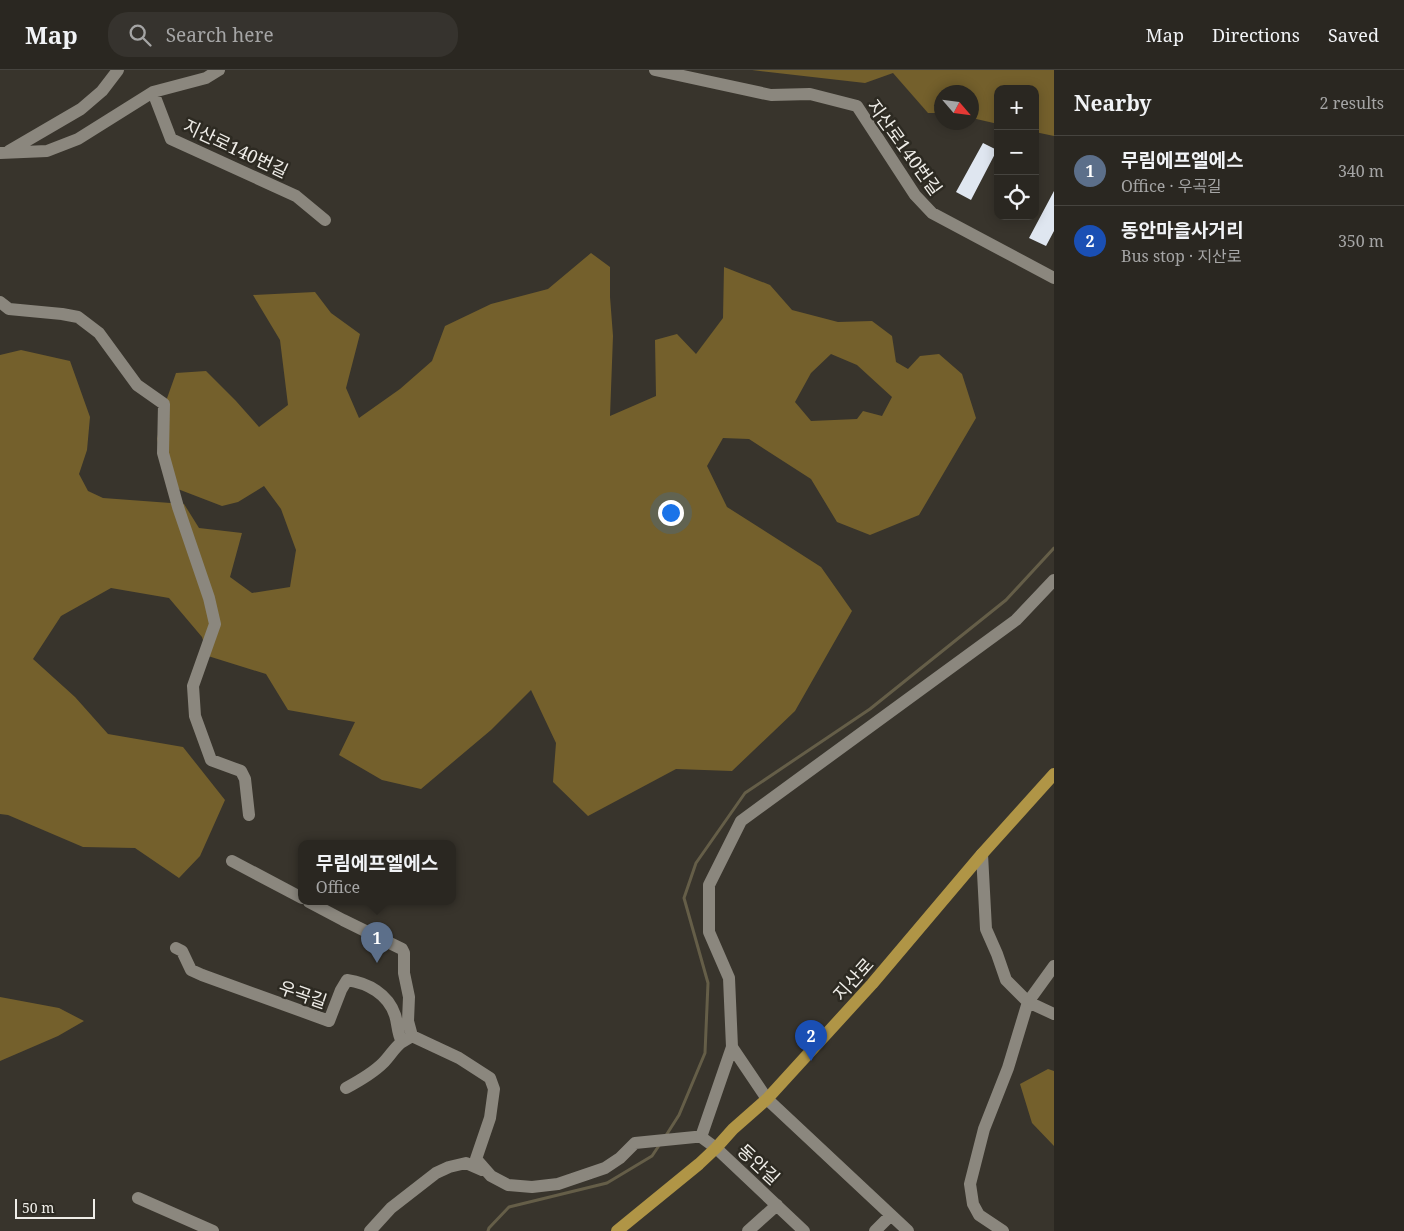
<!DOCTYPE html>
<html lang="en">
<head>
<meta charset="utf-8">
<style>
	:root { --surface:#2a2721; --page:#36332e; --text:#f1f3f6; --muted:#a5a5a5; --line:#46443f; --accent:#8db9fc }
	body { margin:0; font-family:"Noto Serif","Noto Sans KR",serif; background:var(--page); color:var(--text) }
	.controls { position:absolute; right:15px; top:15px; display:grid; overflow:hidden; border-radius:10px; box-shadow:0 2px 12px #0003 }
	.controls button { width:45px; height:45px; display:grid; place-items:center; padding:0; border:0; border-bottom:1px solid var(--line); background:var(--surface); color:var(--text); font:25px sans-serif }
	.compass { position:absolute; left:934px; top:15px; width:45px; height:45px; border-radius:50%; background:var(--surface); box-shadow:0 2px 12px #0003; rotate:118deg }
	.scale { position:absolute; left:15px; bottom:12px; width:80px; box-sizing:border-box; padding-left:5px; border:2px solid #efede8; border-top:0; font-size:14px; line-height:18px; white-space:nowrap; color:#efede8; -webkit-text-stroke:4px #2d2a22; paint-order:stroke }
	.you { position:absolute; left:670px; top:442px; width:18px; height:18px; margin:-12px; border:4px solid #fff; border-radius:50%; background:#1a73e8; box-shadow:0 0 0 8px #1a73e833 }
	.badge { display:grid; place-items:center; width:32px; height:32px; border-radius:50%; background:var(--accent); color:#fff; font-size:16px; font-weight:700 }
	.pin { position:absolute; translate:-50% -41px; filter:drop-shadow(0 1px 2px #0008) }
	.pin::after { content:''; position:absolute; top:26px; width:18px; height:15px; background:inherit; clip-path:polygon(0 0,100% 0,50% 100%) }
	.popup { position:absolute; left:298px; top:770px; width:158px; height:65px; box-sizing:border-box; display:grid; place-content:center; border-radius:10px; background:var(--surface); filter:drop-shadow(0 1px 4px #0005); font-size:16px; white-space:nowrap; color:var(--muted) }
	.popup b { font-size:19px; color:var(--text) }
	.popup::after { content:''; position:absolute; left:50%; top:100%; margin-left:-10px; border:10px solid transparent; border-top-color:var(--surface) }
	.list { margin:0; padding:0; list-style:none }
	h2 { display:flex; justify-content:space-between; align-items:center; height:65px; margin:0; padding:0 20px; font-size:21px }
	h2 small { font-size:16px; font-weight:400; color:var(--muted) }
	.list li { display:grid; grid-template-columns:32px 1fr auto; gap:15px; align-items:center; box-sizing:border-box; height:70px; padding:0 20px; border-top:1px solid var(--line) }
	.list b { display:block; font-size:19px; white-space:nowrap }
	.list p { margin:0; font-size:16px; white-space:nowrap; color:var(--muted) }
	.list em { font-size:16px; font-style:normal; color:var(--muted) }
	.icon { flex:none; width:28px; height:28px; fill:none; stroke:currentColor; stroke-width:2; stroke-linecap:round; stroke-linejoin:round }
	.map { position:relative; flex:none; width:1054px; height:1161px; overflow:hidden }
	header { display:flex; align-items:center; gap:30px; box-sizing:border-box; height:70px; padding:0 25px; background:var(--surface); border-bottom:1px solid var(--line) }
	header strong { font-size:24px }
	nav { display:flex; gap:28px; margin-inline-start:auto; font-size:18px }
	.search { width:350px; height:45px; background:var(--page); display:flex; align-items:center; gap:12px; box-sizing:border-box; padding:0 18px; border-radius:20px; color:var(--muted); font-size:19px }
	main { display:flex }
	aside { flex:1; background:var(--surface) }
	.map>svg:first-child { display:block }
</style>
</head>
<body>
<header>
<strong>Map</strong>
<div class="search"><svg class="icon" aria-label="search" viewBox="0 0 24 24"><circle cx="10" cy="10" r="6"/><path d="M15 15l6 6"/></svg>Search here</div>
<nav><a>Map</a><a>Directions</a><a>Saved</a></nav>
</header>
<main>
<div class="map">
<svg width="1054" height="1161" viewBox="0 0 1054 1161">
	<rect width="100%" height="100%" fill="#38342c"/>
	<path fill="#74602c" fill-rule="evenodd" d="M 752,0 L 1054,0 L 1054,66 L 1035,62 L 1035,19 L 998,19 L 998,54 L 972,48 L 972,22 L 942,22 L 941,43 L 928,43 L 893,3 L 865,13 Z
		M 591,183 L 610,197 L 610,227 L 613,266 L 610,346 L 656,326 L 655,270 L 677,264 L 696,284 L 723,248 L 724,197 L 770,215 L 792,240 L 838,252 L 872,251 L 892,266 L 896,292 L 908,299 L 920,286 L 939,284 L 962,304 L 976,348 L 919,445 L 870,465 L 837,452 L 811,409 L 749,369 L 723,368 L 707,396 L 727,437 L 821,497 L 852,541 L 795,641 L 732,701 L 676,699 L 588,746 L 553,712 L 556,673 L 531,620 L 491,660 L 421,719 L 382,710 L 339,685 L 355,652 L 288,640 L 266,604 L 208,586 L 202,567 L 169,528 L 111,518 L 61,546 L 33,589 L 75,627 L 108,664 L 183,677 L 225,730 L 200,786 L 179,808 L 135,778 L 83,777 L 8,745 L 0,744 L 0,285 L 21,280 L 70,291 L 90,347 L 87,380 L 79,404 L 88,421 L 103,428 L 184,434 L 199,458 L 242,463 L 230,507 L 252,523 L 290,517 L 296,480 L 281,439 L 264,416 L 238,432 L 222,436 L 170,416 L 157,369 L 165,334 L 176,303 L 206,301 L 236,331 L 259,357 L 288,335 L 280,270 L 253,225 L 315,222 L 331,243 L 360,264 L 346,318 L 359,348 L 400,319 L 432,291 L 445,256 L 491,234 L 548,219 ZM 831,284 L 857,295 L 892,327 L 882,346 L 863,341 L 857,349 L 811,351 L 795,332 L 811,303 Z
		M 0,927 L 59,938 L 84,951 L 58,966 L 0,991 Z
		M 1048,999 L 1054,1001 L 1054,1076 L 1032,1053 L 1020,1014 Z"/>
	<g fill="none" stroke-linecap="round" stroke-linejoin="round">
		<path stroke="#655e48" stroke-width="3" d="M 665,1067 L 679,1045 L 705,983 L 708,913 L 684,828 L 696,793 L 745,723 L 870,639 L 1006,530 L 1054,478
			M 488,1161 L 489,1158 L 509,1137 L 607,1113 L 652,1086 L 660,1074"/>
	</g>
	<path fill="#dfe6f0" d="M 983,73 L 997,80 L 971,130 L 956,122 Z
		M 1054,121 L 1054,161 L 1046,176 L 1029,168 Z"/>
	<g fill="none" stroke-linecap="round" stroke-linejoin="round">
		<path stroke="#8b877e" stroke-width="12" d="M 655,0 L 771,25 L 810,24 L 857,36 L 915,125 L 932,143 L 1054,208
			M 153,22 L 171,69 L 296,126 L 325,150
			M 9,81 L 81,39 L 102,21 L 118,0
			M 0,83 L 47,81 L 78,69 L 153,22 L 206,8 L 219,0
			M 0,232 L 9,239 L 62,244 L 78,247 L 99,263 L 137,315 L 164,334 L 163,383 L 178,437 L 209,528 L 215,554 L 193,616 L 195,646 L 211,690 L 241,701 L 245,709 L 249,745
			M 982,784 L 986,859 L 997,884 L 1006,910 L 1028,932 L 1054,944
			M 232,791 L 302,828
			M 309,832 L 343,850 L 402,879 L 404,883 L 404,903 L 409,927 L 408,951 L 412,966 L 459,988 L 490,1008 L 494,1019 L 490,1048 L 476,1089 L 491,1106 L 508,1115 L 532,1117 L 558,1114 L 605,1098 L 620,1088 L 635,1073 L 695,1067 L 701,1067 L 716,1078 L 804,1161
			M 176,878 L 182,881 L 191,900 L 202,905 L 329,951 L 341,920 L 347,910 C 368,913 388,924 395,945 C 398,954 397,963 402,972 L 412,966
			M 732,977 L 767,1029 L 908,1161
			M 346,1018 C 359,1011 373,1003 383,993 C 390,986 394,978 402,972
			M 701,1067 L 732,977 L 729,908 L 709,862 L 709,815 L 741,751 L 1016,550 L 1054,510
			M 138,1128 L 213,1161
			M 370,1161 L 391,1138 L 436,1103 L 449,1097 L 466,1093 L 482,1100
			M 748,1161 L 777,1135
			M 875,1161 L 891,1145
			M 1003,1161 L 979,1145 L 973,1134 L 970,1114 L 984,1059 L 1008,998 L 1028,932 L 1054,896"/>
		<path stroke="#b09546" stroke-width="12" d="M 617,1161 L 699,1094 L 716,1078 L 733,1059 L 767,1029 L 872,914 L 982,784 L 1054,704"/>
	</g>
	<g text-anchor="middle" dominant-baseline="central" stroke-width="5" stroke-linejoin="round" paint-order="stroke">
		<g font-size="18" fill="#efede8" stroke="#2d2a22">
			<text transform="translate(905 77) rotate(54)">지산로140번길</text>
			<text transform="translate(236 78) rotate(25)">지산로140번길</text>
			<text transform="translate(853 909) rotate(-48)">지산로</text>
			<text transform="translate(303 924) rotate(19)">우곡길</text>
			<text transform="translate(759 1094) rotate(43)">동안길</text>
		</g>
	</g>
</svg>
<div class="controls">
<button>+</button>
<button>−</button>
<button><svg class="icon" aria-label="locate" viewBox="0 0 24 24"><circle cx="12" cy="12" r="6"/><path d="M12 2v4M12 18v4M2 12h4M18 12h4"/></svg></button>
</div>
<svg class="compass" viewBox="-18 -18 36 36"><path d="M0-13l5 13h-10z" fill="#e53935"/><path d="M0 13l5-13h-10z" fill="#a5a5a5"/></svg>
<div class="scale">50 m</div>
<div class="you"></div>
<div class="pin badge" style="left:377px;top:893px;background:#5c6f8a">1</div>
<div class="popup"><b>무림에프엘에스</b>Office</div>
<div class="pin badge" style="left:811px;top:991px;background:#1a4fb4">2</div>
</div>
<aside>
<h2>Nearby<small>2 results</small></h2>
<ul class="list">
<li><span class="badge" style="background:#5c6f8a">1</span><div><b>무림에프엘에스</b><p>Office · 우곡길</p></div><em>340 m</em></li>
<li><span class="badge" style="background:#1a4fb4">2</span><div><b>동안마을사거리</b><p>Bus stop · 지산로</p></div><em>350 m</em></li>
</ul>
</aside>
</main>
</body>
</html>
